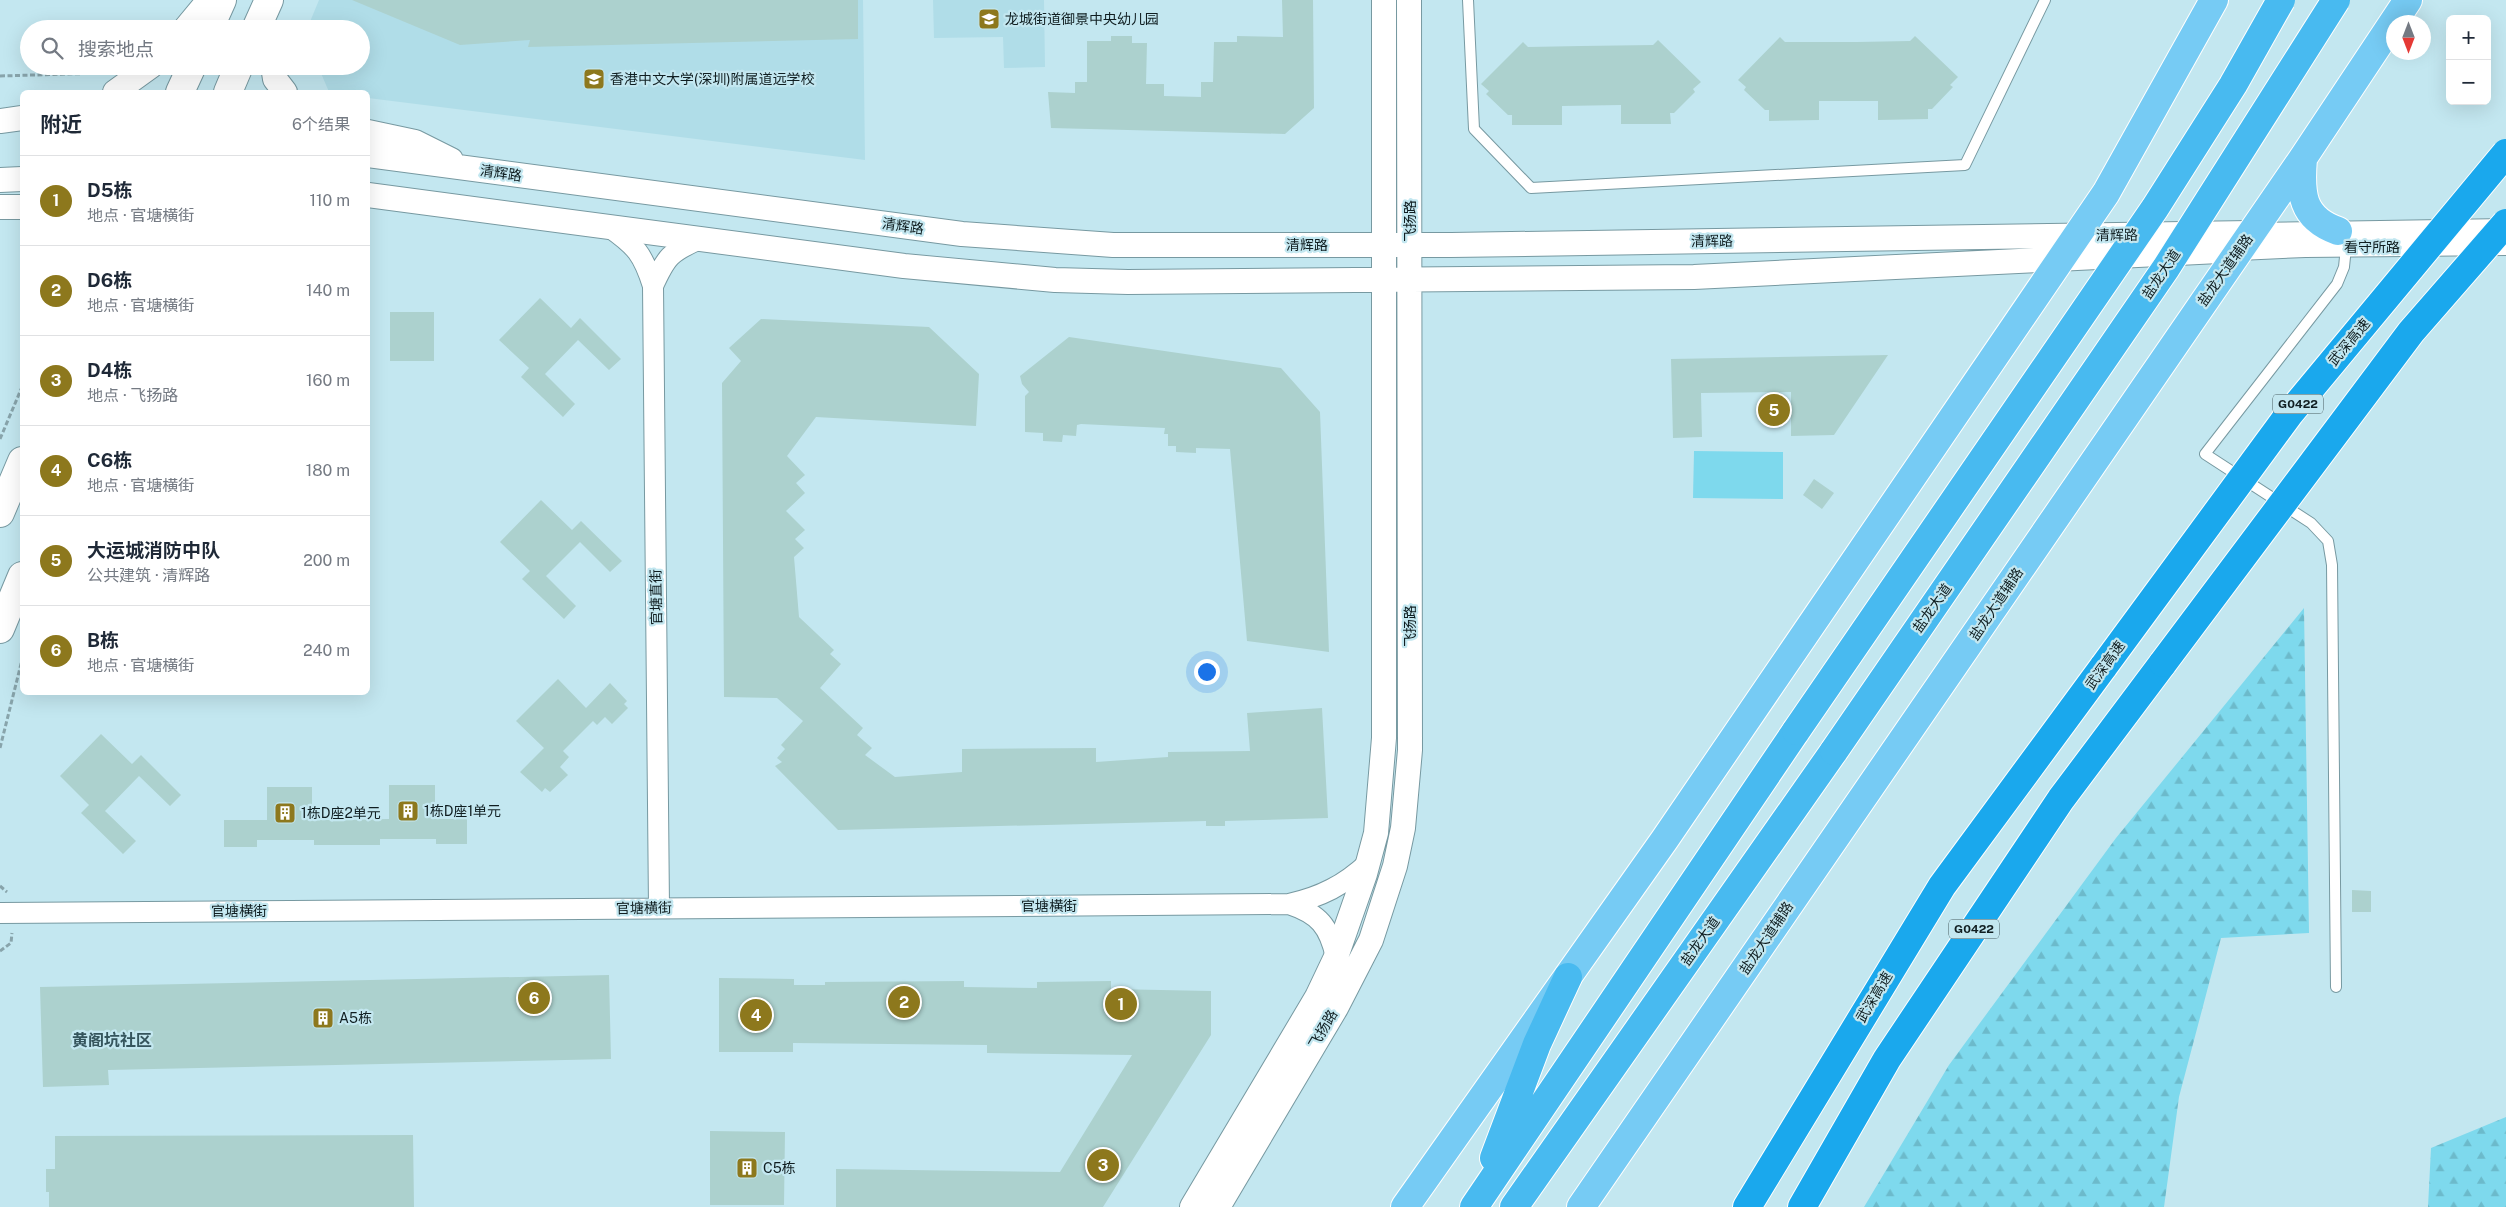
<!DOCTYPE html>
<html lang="zh">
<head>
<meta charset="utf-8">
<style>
	:root { --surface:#fff; --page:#f2f2f3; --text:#1f2937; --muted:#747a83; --line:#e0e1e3; --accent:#8d781d }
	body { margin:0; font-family:"Public Sans","Noto Sans SC",sans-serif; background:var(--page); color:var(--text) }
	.controls { position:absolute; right:15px; top:15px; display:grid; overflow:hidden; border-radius:8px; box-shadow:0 5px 20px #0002 }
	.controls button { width:45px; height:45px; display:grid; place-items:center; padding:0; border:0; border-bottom:1px solid var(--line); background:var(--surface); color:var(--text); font:25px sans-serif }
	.compass { position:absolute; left:2386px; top:15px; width:45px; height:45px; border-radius:50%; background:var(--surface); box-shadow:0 5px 20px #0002; rotate:180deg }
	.you { position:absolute; left:1206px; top:671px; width:18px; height:18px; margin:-12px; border:4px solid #fff; border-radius:50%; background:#1a73e8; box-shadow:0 0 0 8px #1a73e833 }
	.badge { display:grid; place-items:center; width:32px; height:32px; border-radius:50%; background:var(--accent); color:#fff; font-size:16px; font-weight:700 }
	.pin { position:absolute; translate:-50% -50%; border:2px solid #fff; box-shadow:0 1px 5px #0006 }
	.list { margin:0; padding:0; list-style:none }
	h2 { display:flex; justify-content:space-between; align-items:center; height:65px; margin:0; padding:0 20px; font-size:21px }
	h2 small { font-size:16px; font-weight:400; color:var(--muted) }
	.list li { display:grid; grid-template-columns:32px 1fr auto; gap:15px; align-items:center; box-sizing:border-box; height:90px; padding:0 20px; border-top:1px solid var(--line) }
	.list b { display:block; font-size:19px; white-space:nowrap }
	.list p { margin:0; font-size:16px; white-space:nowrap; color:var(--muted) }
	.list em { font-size:16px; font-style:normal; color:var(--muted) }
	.icon { flex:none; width:28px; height:28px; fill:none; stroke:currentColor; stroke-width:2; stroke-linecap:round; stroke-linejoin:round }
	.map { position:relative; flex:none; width:2506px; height:1207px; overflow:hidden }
	.search { position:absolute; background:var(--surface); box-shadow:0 5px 20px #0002; left:20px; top:20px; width:350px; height:55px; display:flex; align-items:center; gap:12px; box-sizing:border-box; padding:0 18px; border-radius:28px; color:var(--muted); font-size:19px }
	.panel { position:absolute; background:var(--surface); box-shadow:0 5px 20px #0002; left:20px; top:90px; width:350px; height:605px; border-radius:8px }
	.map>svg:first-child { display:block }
</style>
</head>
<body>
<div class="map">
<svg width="2506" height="1207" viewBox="0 0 2506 1207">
	<defs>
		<pattern id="forest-firs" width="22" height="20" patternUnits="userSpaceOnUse" patternTransform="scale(1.25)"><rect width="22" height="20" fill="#7ed9ed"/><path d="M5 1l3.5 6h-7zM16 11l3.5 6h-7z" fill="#6cbacb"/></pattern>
	</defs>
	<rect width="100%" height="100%" fill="#c3e7f0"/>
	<path fill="#b0dde8" d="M 319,0 L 863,0 L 865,160 L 368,98 L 368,92 L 329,92 L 318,66 L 361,66 L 361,29 L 307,29 Z
		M 933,0 L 1044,0 L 1045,67 L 1004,68 L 1003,37 L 934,38 Z"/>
	<path fill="url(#forest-firs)" d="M 2304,608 L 2309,933 L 2221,938 L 2179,1097 L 2164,1207 L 1864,1207 L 1949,1065 L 2116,838 Z
		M 2506,1117 L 2506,1207 L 2428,1207 L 2431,1148 Z"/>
	<path fill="#7ed9ed" d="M 1694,451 L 1783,452 L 1783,499 L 1693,498 Z"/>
	<path fill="#acd1ce" d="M 352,0 L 858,0 L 858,39 L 528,47 L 530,40 L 460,45 Z
		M 1282,0 L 1313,0 L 1314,108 L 1285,134 L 1051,128 L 1048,92 L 1075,93 L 1075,82 L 1087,82 L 1087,41 L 1111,41 L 1111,36 L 1132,36 L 1132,43 L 1147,43 L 1146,84 L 1164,84 L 1164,96 L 1201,97 L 1201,82 L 1213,82 L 1214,42 L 1237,42 L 1237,36 L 1283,37 Z
		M 1915,36 L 1958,77 L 1950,85 L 1953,87 L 1932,109 L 1928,109 L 1928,119 L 1878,120 L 1878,101 L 1819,101 L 1819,120 L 1769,121 L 1769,110 L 1765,110 L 1744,90 L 1746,87 L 1738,80 L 1780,37 L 1785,42 L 1857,42 L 1910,41 Z
		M 1658,40 L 1701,82 L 1693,89 L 1695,92 L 1674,113 L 1670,113 L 1671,124 L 1621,124 L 1621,105 L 1562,106 L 1562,125 L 1512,125 L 1512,115 L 1508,115 L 1486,94 L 1489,91 L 1481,84 L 1523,42 L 1528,47 L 1581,46 L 1653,45 Z
		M 540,298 L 571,328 L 580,318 L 621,359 L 609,370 L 578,340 L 545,374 L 575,404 L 563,417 L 521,377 L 529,368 L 499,340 Z
		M 390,312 L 434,312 L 434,361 L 390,361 Z
		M 761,319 L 929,327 L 979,374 L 976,426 L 816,417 L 787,456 L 805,475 L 796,483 L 805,493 L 786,511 L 805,530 L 795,539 L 804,548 L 794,557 L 799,617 L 834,650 L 830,654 L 841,664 L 820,688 L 863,728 L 857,735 L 872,748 L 865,755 L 895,777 L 962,772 L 962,749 L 1096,748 L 1096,762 L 1168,757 L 1168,752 L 1250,751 L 1247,713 L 1322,708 L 1328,818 L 1225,821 L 1225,826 L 1206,826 L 1206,821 L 838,830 L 775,766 L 782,762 L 777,758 L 785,749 L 781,745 L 803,721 L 777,698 L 724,697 L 722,383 L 741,361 L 729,348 Z
		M 1069,337 L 1281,368 L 1320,412 L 1329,652 L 1247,641 L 1230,449 L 1196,448 L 1196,453 L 1176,452 L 1176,446 L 1168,446 L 1168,434 L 1164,434 L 1165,428 L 1081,424 L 1077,425 L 1076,436 L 1063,435 L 1062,442 L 1043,441 L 1043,433 L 1025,432 L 1025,396 L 1029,392 L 1022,384 L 1020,376 Z
		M 1888,355 L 1834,435 L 1791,436 L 1791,392 L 1701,393 L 1702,437 L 1673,438 L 1671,359 Z
		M 1814,479 L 1834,493 L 1822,509 L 1803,495 Z
		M 541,500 L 572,530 L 581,521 L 622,561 L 610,572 L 580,542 L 546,576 L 576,606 L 564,619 L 522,579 L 530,571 L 500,542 Z
		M 558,679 L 586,708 L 610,683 L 627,701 L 624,704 L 628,708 L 612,724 L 605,717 L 597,725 L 593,721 L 563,751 L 569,757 L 560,767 L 568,775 L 550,792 L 545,788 L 542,792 L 520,772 L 544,748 L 516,721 Z
		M 101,734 L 132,764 L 141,755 L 181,795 L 170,806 L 139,776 L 105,811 L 136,841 L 123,854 L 81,813 L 89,805 L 60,776 Z
		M 389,785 L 435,785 L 435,819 L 467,819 L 467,844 L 436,844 L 436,839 L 380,839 L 380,845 L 314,845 L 314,840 L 257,840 L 257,847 L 224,847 L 224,820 L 267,820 L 267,787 L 312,787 L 312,820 L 346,820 L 389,819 Z
		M 2352,890 L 2371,891 L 2371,912 L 2352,912 Z
		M 609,975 L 611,1059 L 108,1070 L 109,1085 L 43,1087 L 40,987 Z
		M 719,978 L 794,979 L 794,985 L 825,985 L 825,982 L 964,981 L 964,987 L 1037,988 L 1037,982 L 1111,981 L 1111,989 L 1211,991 L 1211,1035 L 1103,1207 L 836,1207 L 836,1169 L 1060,1172 L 1132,1055 L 987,1053 L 987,1045 L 793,1043 L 793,1052 L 719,1052 Z
		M 710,1131 L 785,1132 L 784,1205 L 710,1205 Z
		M 413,1135 L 414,1207 L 49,1207 L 49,1192 L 46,1192 L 46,1169 L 55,1169 L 55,1136 Z"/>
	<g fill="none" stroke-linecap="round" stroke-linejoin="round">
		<g stroke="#7799a1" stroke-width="12">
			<path id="service" d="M 1468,0 L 1474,129 L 1531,188 L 1965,165 L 2045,0
				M 2336,987 L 2332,565 L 2328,541 L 2311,523 L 2205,454 L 2337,284 L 2344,267 L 2346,247"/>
		</g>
		<g stroke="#7799a1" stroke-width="22">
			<path id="minor" d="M 609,227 C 636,246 643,254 653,286 L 659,908
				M 2251,233 L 2506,229
				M 2239,250 L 2305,247 L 2506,245
				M 653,286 C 666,257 670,252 700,239
				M 1289,904 C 1319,914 1329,926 1336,957
				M 0,913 L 1289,904 C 1321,897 1344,885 1368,863"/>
		</g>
		<g stroke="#7799a1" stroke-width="26">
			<path id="tertiary" d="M 185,29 L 209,0
				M 273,66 L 275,79 L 285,92
				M 115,92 L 151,66
				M 0,121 L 22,118
				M 368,132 L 415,142 L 451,160
				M 368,155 L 962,234 L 1113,245 L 1451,245 L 2251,233
				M 0,180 L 22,179
				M 368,195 L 904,266 L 1055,280 L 1128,282 L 1694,277 L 2239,250
				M 0,207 L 22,207
				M 1192,1207 L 1317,997 L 1336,957 L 1365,874 L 1376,833 L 1384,738 L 1384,0
				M 1218,1207 L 1336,1008 L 1371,940 L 1395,866 L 1403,828 L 1410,750 L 1409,0"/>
		</g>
		<g stroke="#7799a1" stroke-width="30">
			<path id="secondary" d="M 209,29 L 222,0
				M 256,29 L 269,0
				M 180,92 L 192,66
				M 228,92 L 239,66
				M 0,513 L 22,461
				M 0,629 L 22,576"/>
		</g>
		<g stroke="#fff" stroke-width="30">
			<path id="primary" d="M 2303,158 C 2300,193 2301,218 2338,231
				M 1405,1207 L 1665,839 L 2106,193 L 2214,0
				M 1581,1207 L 2303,158 L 2408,0"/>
		</g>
		<g stroke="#fff" stroke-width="30">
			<path id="trunk" d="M 1494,1158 L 1537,1044 L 1568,977
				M 1474,1207 L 1796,731
				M 1514,1207 L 1834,751"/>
		</g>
		<g stroke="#fff" stroke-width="30">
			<path id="motorway" d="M 1747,1207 L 1942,886 L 2104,666
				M 1802,1207 L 1887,1059 L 2061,799 L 2163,663"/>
		</g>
		<path stroke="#88a4ab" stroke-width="3" stroke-dasharray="5 2.5" stroke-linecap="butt" d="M 0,76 L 102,73
			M 0,439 L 22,387
			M 0,748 L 22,660
			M 0,886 L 7,892
			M 0,951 L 11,943 L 12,933"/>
		<use href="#service" stroke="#fff" stroke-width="10"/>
		<use href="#minor" stroke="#fff" stroke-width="20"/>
		<use href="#tertiary" stroke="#fff" stroke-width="24"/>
		<use href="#secondary" stroke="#fff" stroke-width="28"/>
		<use href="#primary" stroke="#76cbf4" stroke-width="28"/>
		<use href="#trunk" stroke="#48baf0" stroke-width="28"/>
		<use href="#motorway" stroke="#1aa8ed" stroke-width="28"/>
		<g stroke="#fff" stroke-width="30" stroke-linecap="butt">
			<path id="trunk-bridge" d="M 1796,731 L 2155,208 L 2233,85 L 2281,0
				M 1834,751 L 2166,268 L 2336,0"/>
		</g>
		<g stroke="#fff" stroke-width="30" stroke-linecap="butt">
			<path id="motorway-bridge" d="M 2163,663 L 2411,332 L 2506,223
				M 2104,666 L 2290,413 L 2506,153"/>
		</g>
		<use href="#trunk-bridge" stroke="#48baf0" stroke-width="28"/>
		<use href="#motorway-bridge" stroke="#1aa8ed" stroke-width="28"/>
	</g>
	<defs>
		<g id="school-square" transform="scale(1.125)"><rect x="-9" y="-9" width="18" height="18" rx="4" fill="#8d781d" stroke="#c3e7f0"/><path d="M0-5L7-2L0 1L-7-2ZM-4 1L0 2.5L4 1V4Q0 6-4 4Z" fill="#fff"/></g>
		<g id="building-square" transform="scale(1.125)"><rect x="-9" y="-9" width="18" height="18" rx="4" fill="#8d781d" stroke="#c3e7f0"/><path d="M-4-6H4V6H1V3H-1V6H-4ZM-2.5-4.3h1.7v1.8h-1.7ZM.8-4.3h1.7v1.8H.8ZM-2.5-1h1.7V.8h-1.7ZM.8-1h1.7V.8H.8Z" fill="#fff"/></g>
	</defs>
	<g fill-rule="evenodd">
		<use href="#school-square" x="989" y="19"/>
		<use href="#school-square" x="594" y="79"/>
		<use href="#building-square" x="408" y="811"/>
		<use href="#building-square" x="285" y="813"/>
		<use href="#building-square" x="323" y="1018"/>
		<use href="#building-square" x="747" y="1168"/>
	</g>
	<g text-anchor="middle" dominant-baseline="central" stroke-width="4.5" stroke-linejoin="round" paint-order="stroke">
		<g fill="#c3e7f0" stroke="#465a5f" stroke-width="1">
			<rect x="2273" y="394.5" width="50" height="19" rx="4"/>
			<rect x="1949" y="919.5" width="50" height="19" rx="4"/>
		</g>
		<g font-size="12" font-weight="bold" fill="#101e21">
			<text x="2298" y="404">G0422</text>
			<text x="1974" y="929">G0422</text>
		</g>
		<g font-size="14" fill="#101e21" stroke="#c3e7f0" text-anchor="start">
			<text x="1005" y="19">龙城街道御景中央幼儿园</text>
			<text x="610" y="79">香港中文大学(深圳)附属道远学校</text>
			<text x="424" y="811">1栋D座1单元</text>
			<text x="301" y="813">1栋D座2单元</text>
			<text x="339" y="1018">A5栋</text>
			<text x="763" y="1168">C5栋</text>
		</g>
		<g font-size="14" fill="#101e21" stroke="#c3e7f0">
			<text transform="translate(501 173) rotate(8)">清辉路</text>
			<text transform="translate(1410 221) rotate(-90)">飞扬路</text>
			<text transform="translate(903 226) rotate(8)">清辉路</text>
			<text transform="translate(2117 235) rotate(-1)">清辉路</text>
			<text transform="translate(1712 241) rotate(-1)">清辉路</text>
			<text x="1307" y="245">清辉路</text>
			<text x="2372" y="247">看守所路</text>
			<text transform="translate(2225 270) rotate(-55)">盐龙大道辅路</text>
			<text transform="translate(2161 274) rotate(-56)">盐龙大道</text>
			<text transform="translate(2349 342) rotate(-50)">武深高速</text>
			<text transform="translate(656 597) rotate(-91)">官塘直街</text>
			<text transform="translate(1996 604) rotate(-56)">盐龙大道辅路</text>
			<text transform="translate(1932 608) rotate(-55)">盐龙大道</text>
			<text transform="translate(1410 626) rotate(-90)">飞扬路</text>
			<text transform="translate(2105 665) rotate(-54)">武深高速</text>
			<text x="1049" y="906">官塘横街</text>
			<text transform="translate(644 908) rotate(-1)">官塘横街</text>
			<text x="239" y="911">官塘横街</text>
			<text transform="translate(1766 938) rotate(-56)">盐龙大道辅路</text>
			<text transform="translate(1700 941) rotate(-55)">盐龙大道</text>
			<text transform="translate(1874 997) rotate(-59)">武深高速</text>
			<text transform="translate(1323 1029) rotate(-60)">飞扬路</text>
		</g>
		<g font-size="16" font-weight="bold" fill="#35555d" stroke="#c3e7f0">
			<text x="112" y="1040">黄阁坑社区</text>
		</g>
	</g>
</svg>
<div class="controls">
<button>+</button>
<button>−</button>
</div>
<svg class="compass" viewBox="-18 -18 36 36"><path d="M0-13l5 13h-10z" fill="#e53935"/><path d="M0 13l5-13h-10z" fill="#747a83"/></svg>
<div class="you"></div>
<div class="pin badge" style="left:1121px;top:1004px">1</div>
<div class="pin badge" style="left:904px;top:1002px">2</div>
<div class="pin badge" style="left:1103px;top:1165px">3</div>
<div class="pin badge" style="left:756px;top:1015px">4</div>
<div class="pin badge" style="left:1774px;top:410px">5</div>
<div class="pin badge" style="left:534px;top:998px">6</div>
<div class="search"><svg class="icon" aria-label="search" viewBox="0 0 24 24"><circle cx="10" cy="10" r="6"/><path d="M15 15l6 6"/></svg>搜索地点</div>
<section class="panel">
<h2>附近<small>6个结果</small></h2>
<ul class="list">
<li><span class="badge">1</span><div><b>D5栋</b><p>地点 · 官塘横街</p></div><em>110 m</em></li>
<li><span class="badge">2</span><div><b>D6栋</b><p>地点 · 官塘横街</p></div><em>140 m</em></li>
<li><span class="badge">3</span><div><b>D4栋</b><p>地点 · 飞扬路</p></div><em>160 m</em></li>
<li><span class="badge">4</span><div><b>C6栋</b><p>地点 · 官塘横街</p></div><em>180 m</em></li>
<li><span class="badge">5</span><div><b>大运城消防中队</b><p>公共建筑 · 清辉路</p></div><em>200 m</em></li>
<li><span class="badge">6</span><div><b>B栋</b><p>地点 · 官塘横街</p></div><em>240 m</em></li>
</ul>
</section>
</div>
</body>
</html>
